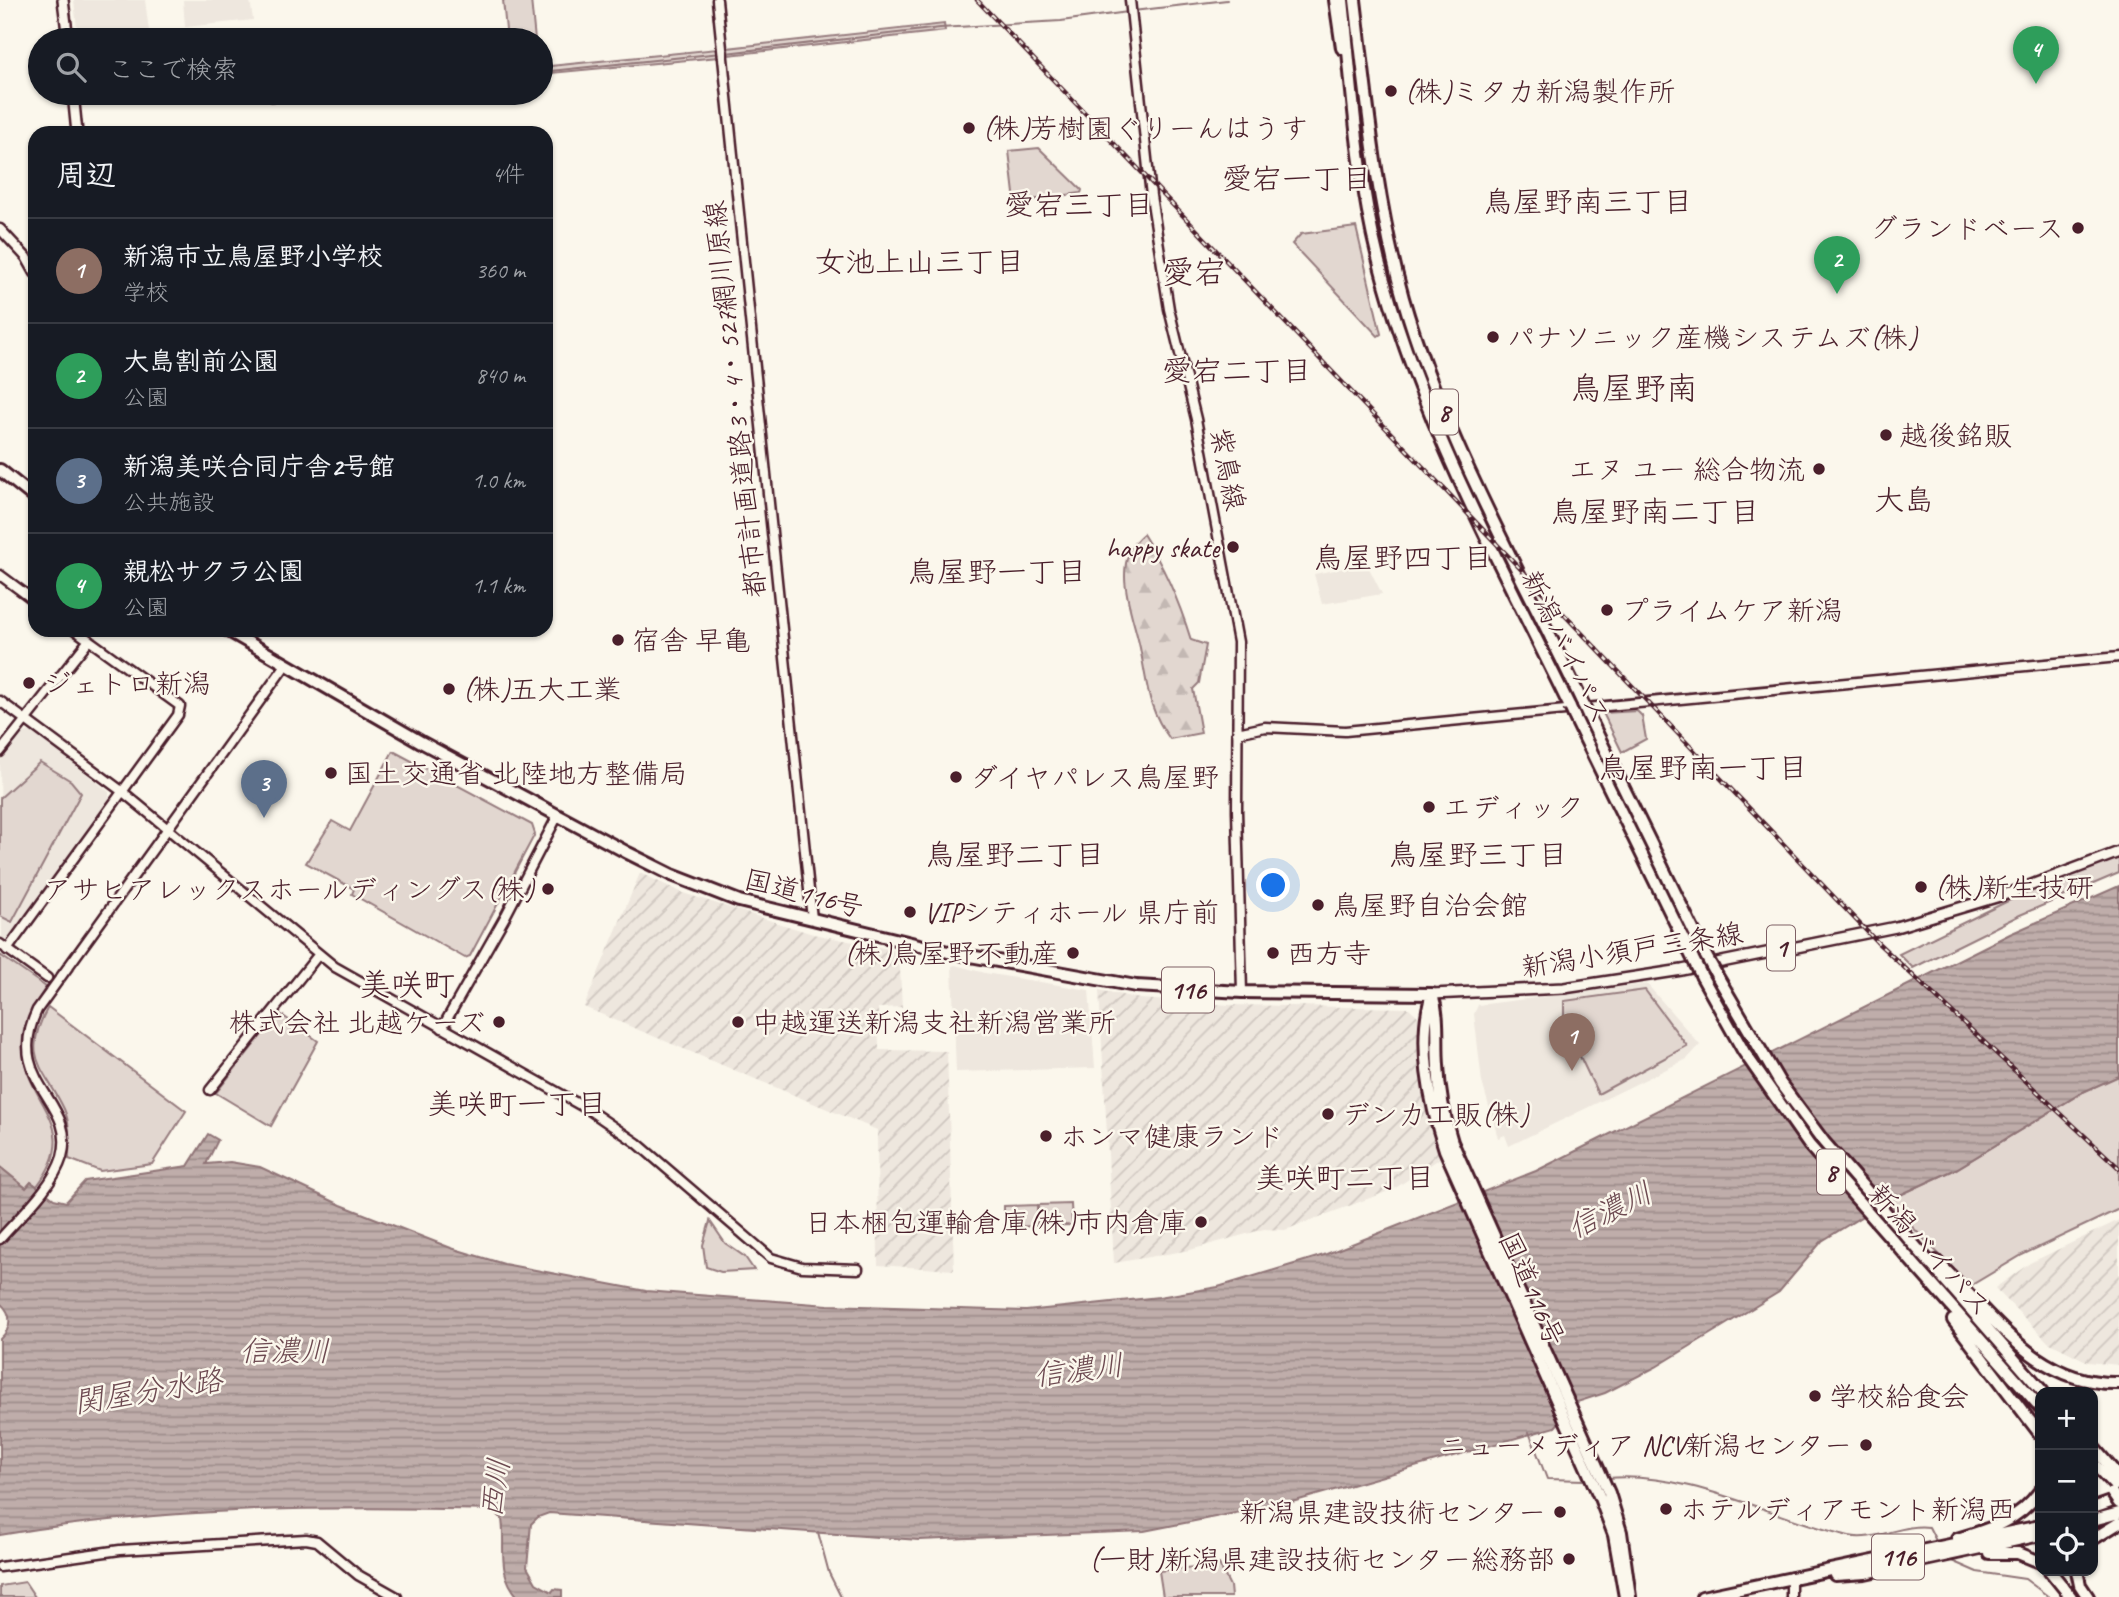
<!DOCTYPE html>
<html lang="ja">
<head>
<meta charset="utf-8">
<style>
	:root { --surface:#171b24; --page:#242831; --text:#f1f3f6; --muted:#9ea1a6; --line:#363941; --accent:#0f766e }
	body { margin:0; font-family:Caveat,"Klee One",sans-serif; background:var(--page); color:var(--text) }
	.controls { position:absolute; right:21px; bottom:21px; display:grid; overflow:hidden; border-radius:14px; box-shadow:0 2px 5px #0004 }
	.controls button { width:63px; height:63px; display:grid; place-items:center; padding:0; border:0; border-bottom:2px solid var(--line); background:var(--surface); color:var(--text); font:35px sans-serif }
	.you { position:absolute; left:1274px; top:886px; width:24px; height:24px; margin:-18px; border:5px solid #fff; border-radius:50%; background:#1a73e8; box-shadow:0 0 0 10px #1a73e833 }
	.badge { display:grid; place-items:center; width:46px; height:46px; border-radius:50%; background:var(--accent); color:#fff; font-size:23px; font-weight:700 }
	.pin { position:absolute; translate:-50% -58px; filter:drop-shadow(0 2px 4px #0008) }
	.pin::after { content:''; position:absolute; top:37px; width:24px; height:21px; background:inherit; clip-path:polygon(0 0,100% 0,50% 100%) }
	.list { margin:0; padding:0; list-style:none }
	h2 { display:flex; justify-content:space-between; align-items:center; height:91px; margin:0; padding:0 28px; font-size:30px }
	h2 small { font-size:23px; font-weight:400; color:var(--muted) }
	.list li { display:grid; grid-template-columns:46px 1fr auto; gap:21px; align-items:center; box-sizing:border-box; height:105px; padding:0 28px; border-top:2px solid var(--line) }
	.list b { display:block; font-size:26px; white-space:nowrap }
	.list p { margin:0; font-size:23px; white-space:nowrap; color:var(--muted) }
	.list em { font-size:23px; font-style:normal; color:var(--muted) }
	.icon { flex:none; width:38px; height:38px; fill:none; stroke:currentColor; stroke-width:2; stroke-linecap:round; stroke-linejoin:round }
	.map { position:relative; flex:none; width:2119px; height:1597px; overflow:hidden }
	.search { position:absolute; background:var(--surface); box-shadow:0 2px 5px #0004; left:28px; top:28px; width:525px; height:77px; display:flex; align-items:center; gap:18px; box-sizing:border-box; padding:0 24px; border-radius:38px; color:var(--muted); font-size:26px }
	.panel { position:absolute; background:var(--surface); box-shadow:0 2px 5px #0004; left:28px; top:126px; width:525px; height:511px; border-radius:21px }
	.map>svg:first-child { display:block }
</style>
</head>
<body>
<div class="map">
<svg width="2119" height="1597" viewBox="0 0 2119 1597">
	<defs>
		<pattern id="industrial-furrows" width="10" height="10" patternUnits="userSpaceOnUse" patternTransform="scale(1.75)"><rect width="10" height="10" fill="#eee7de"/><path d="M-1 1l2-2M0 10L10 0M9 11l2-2" fill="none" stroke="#cec6bf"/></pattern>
		<pattern id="forest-firs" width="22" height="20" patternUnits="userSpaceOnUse" patternTransform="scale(1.75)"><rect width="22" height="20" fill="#e2d7d0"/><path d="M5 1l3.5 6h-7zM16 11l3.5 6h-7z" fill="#c3b8b3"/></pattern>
		<pattern id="water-rules" width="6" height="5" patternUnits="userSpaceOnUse" patternTransform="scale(1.75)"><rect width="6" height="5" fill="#bfadaa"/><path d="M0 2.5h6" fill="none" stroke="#9d8c8b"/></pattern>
	</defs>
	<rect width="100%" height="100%" fill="#fbf7ec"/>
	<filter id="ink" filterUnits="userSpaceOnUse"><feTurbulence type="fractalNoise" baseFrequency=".0143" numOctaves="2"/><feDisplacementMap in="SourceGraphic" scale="14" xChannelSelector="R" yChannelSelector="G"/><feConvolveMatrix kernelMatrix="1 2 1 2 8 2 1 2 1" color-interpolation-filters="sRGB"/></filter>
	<g filter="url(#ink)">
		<path fill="#eee7de" d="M 74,0 L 145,0 L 149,31 L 78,39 Z
			M 183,0 L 250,0 L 253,20 L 185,27 Z
			M 1362,554 L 1382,594 L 1322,604 L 1314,574 L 1355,566 L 1353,556 Z
			M 33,731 L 109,792 L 109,801 L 10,938 L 2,940 L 0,761 L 23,733 Z
			M 955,965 L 985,973 L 1089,990 L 1095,1068 L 956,1072 L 952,966 Z
			M 1647,984 L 1700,1045 L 1687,1059 L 1509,1146 L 1505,1135 L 1498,1138 L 1482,1082 L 1474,1014 L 1478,1005 Z"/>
		<path fill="url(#industrial-furrows)" d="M 640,873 L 683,893 L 813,934 L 899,951 L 902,1007 L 878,1008 L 879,1050 L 947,1051 L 954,1270 L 878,1265 L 877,1130 L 584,1007 Z
			M 1099,990 L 1140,999 L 1230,1005 L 1409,1008 L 1419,1017 L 1421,1026 L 1423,1098 L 1439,1159 L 1394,1189 L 1285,1230 L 1264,1229 L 1190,1250 L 1114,1263 Z
			M 2119,1220 L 2119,1365 L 2088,1362 L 2048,1342 L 1995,1288 L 2030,1263 Z"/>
		<path fill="#e2d7d0" stroke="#967b7e" stroke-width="2" d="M 503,0 L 531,0 L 535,40 L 507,40 Z
			M 944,24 L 945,31 L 729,55 L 728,48 Z
			M 717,49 L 718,57 L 541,74 L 541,67 Z
			M 1039,148 L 1082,190 L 1081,193 L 1015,202 L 1009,151 Z
			M 1356,227 L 1381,334 L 1378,336 L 1292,244 L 1301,234 Z
			M 1637,711 L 1642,716 L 1646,739 L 1622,752 L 1603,713 Z
			M 393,751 L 532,825 L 535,834 L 470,956 L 465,958 L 352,894 L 354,889 L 306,863 L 332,821 L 350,831 Z
			M 40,762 L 71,781 L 81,793 L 12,922 L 0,916 L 0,798 Z
			M 2119,855 L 2119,873 L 2020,915 L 1913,968 L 1899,954 L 2010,900 L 2018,896 L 2017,893 Z
			M 0,955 L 46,987 C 37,1002 25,1019 23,1036 C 17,1102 88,1120 37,1186 L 31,1182 L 26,1188 L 0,1167 Z
			M 1645,990 L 1687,1046 L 1598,1094 L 1564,1023 L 1564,1001 Z
			M 48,1007 L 186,1111 L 152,1164 L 100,1171 L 69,1159 C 69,1141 71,1125 64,1109 C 44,1067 20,1058 48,1007 Z
			M 279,1013 L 318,1041 L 271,1126 L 216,1093 Z
			M 2119,1075 L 2119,1209 L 2022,1255 L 1970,1286 L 1887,1201 L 1956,1169 L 2083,1092 Z
			M 1071,1204 L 1072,1225 L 1039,1226 L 1038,1205 Z
			M 1037,1205 L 1037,1226 L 1004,1227 L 1004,1206 Z
			M 710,1221 L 725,1243 L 745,1257 L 754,1270 L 721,1272 L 706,1267 L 703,1245 Z
			M 1219,1564 L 1230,1586 L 1231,1597 L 1163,1597 L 1159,1571 Z
			M 25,1582 L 35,1597 L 0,1597 L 0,1586 Z"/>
		<path fill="url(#forest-firs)" stroke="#967b7e" stroke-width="2" d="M 1143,534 C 1165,568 1179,601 1191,640 L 1206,645 L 1199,683 L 1193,689 L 1201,733 L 1170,739 C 1148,709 1148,688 1141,653 C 1135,617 1107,563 1143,534 Z"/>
		<path fill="url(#water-rules)" stroke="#907477" stroke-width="2" d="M 2119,886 L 2119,1076 L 2083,1092 L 1956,1169 L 1887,1201 L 1822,1241 L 1779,1292 L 1656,1367 L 1605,1393 L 1577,1402 L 1555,1427 L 1292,1502 L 1144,1531 L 919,1540 L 549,1513 L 538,1517 L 531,1524 L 527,1567 L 536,1583 L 552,1592 L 554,1589 L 562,1590 L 562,1597 L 518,1597 C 496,1571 506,1549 502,1519 L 493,1510 C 329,1506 162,1507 0,1535 L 0,1339 C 12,1328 13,1314 0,1303 L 0,1167 L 26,1188 L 31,1182 L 54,1199 L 66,1202 L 85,1181 L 188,1166 L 208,1134 L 218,1140 L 206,1164 L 230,1162 L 260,1167 L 341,1205 L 451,1248 L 504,1264 L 646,1291 L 828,1305 L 1026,1311 L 1159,1297 L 1218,1287 L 1324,1255 L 1536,1171 L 2010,934 Z"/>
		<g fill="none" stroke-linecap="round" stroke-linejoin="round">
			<path stroke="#907477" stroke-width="2" d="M 1133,11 L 1227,0
				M 726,53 L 940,28 L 1061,21 L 1128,12
				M 541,72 L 721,53
				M 271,102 L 351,93
				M 1529,1432 L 1547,1479 L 1585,1480
				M 1608,1478 C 1689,1471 1773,1518 1849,1536 C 1874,1542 1903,1523 1929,1527 L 1937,1543
				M 818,1532 L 829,1573 L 841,1597
				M 1947,1559 L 1977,1572 L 2025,1579 L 2049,1597"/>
			<g stroke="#4a1f2b" stroke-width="13">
				<path id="secondary" d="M 717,0 L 812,919
					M 1130,0 L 1151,196 L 1169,309 L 1196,419 L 1238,642 L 1237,811 L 1242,992
					M 0,229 L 26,257 L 35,273
					M 0,575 L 35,601
					M 0,701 L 123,792 L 335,967 L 589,1110 L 637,1143 L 771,1258 L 802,1267 L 858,1269
					M 1237,733 L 1265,727 L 1345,731 L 2119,657
					M 0,752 L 89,640
					M 0,944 L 47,978
					M 7,950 L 178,715 L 180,706 L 75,630
					M 442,1028 L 506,915 L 558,815
					M 210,1090 L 319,954
					M 0,1239 C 20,1216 53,1187 62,1157 C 78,1100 3,1083 37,1010 L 285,666
					M 0,1567 L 120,1550 L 306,1539 L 317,1541 L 358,1575 L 397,1597
					M 1791,1597 L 1791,1577"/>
			</g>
			<g stroke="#4a1f2b" stroke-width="14">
				<path id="primary" d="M 63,0 L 68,40
					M 73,93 L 77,133
					M 1432,994 L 1564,988 L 1682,970 L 1896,927 L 2013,892 L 2119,852"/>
			</g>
			<g stroke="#4a1f2b" stroke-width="16">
				<path id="highway" d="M 1335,0 L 1342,48
					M 1343,0 C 1352,86 1357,174 1378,258 C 1418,416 1499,561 1570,707
					M 1355,0 C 1367,100 1376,202 1403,298 C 1443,438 1522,574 1584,706
					M 0,470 L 35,498
					M 227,630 L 421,742 L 628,853 L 672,875 L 739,901 L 948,952 L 1136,986 L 1242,992 L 1432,994
					M 1588,715 L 1706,956
					M 1574,716 L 1693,959
					M 1716,974 L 1780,1083 L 1824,1142 L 2043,1392
					M 1702,977 L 1744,1052 L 1809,1145 L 2040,1407
					M 1432,994 C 1417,1041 1430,1104 1445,1150 L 1600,1498 L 1614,1535 L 1625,1597
					M 1432,994 C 1440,1018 1436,1040 1438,1065 C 1439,1091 1444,1117 1452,1142 L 1609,1493 L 1621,1532 L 1630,1597
					M 1936,1261 C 1991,1312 2035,1386 2119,1383
					M 1953,1320 L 2040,1434
					M 2093,1447 L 2119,1477
					M 2093,1463 L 2119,1490
					M 2093,1508 L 2119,1499
					M 2093,1520 L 2119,1513
					M 1957,1539 C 1991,1529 2019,1520 2040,1491
					M 2093,1539 L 2119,1523
					M 1989,1553 L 2018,1553 L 2040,1562
					M 2050,1571 L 2071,1597
					M 2077,1571 L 2080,1585 L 2088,1597
					M 1835,1575 L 1865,1573 L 2040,1535
					M 1702,1597 L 2040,1526"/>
			</g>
			<use href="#secondary" stroke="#fbf7ec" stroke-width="8"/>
			<use href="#primary" stroke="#fbf7ec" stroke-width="9"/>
			<use href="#highway" stroke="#fbf7ec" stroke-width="10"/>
			<g stroke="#4a1f2b" stroke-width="4.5">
				<path id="rail" d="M 977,0 L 1877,942 L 2119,1168"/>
			</g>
			<use href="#rail" stroke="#fbf7ec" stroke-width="2" stroke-dasharray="5" stroke-linecap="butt"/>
			<g stroke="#4a1f2b" stroke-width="16" stroke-linecap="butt">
				<path id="highway-bridge" d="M 1584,706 L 1588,715
					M 1570,707 L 1574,716
					M 1706,956 L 1716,974
					M 1693,959 L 1702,977
					M 2112,1493 L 2119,1503"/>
			</g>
			<use href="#highway-bridge" stroke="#fbf7ec" stroke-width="10"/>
		</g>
	</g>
	<g fill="#4a1f2b" stroke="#fbf7ec" stroke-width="2.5">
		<circle cx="1391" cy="91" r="7"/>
		<circle cx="969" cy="128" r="7"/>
		<circle cx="2078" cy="228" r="7"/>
		<circle cx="1493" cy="337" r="7"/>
		<circle cx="1886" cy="435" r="7"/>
		<circle cx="1819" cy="469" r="7"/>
		<circle cx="1233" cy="547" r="7"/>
		<circle cx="1607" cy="610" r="7"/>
		<circle cx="618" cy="640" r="7"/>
		<circle cx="29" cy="683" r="7"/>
		<circle cx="449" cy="689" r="7"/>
		<circle cx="331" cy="773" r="7"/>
		<circle cx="956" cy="777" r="7"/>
		<circle cx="1429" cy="807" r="7"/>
		<circle cx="1921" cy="887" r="7"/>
		<circle cx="548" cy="889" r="7"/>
		<circle cx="1318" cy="905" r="7"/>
		<circle cx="910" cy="912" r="7"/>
		<circle cx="1073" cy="953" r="7"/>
		<circle cx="1273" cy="953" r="7"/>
		<circle cx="499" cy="1022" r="7"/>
		<circle cx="738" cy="1022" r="7"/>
		<circle cx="1328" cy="1114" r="7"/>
		<circle cx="1046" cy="1136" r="7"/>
		<circle cx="1201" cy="1222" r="7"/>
		<circle cx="1815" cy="1396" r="7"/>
		<circle cx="1866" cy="1445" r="7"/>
		<circle cx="1666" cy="1509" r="7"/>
		<circle cx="1560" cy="1512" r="7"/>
		<circle cx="1569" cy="1559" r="7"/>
	</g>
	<g text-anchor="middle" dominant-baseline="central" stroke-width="5" stroke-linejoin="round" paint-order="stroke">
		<g fill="#fbf7ec" stroke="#7f6065" stroke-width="2">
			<rect x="1430" y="389.5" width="28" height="45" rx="5"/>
			<rect x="1767" y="925.5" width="28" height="45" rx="5"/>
			<rect x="1162" y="967.5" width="52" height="45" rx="5"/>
			<rect x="1817" y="1149.5" width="28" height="45" rx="5"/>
			<rect x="1872" y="1534.5" width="52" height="45" rx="5"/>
		</g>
		<g font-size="26" font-weight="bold" fill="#4a1f2b">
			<text x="1444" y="412">8</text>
			<text x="1781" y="948">1</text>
			<text x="1188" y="990">116</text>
			<text x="1831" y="1172">8</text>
			<text x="1898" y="1557">116</text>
		</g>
		<g font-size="28" fill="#4a1f2b" stroke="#fbf7ec" text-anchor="start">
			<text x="1405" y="91">(株)ミタカ新潟製作所</text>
			<text x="983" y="128">(株)芳樹園ぐりーんはうす</text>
			<text x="2064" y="228" text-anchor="end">グランドベース</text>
			<text x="1507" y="337">パナソニック産機システムズ(株)</text>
			<text x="1900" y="435">越後銘販</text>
			<text x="1805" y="469" text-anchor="end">エヌ ユー 総合物流</text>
			<text x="1219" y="547" text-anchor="end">happy skate</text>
			<text x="1621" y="610">プライムケア新潟</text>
			<text x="632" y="640">宿舎 早亀</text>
			<text x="43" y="683">ジェトロ新潟</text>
			<text x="463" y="689">(株)五大工業</text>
			<text x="345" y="773">国土交通省 北陸地方整備局</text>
			<text x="970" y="777">ダイヤパレス鳥屋野</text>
			<text x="1443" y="807">エディック</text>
			<text x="1935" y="887">(株)新生技研</text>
			<text x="534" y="889" text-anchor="end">アサヒアレックスホールディングス(株)</text>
			<text x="1332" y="905">鳥屋野自治会館</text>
			<text x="924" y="912">VIPシティホール 県庁前</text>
			<text x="1059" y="953" text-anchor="end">(株)鳥屋野不動産</text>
			<text x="1287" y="953">西方寺</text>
			<text x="485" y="1022" text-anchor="end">株式会社 北越ケーズ</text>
			<text x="752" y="1022">中越運送新潟支社新潟営業所</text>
			<text x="1342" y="1114">デンカ工販(株)</text>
			<text x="1060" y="1136">ホンマ健康ランド</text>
			<text x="1187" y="1222" text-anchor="end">日本梱包運輸倉庫(株)市内倉庫</text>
			<text x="1829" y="1396">学校給食会</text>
			<text x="1852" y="1445" text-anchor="end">ニューメディア NCV新潟センター</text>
			<text x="1680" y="1509">ホテルディアモント新潟西</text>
			<text x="1546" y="1512" text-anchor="end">新潟県建設技術センター</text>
			<text x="1555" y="1559" text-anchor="end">(一財)新潟県建設技術センター総務部</text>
		</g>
		<g font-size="28" fill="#4a1f2b" stroke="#fbf7ec">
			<text transform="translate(735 399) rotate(-96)">都市計画道路3・4・527網川原線</text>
			<text transform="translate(1228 469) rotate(79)">紫鳥線</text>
			<text transform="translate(1566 647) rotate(64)">新潟バイパス</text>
			<text transform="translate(804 893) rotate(14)">国道116号</text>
			<text transform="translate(1632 950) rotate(-9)">新潟小須戸三条線</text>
			<text transform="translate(1930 1250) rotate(48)">新潟バイパス</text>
			<text transform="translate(1532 1289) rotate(66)">国道116号</text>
		</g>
		<g font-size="30" fill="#4a1f2b" stroke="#fbf7ec">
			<text x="1297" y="179">愛宕一丁目</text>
			<text x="1588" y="202">鳥屋野南三丁目</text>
			<text x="1079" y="205">愛宕三丁目</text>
			<text x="920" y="262">女池上山三丁目</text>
			<text x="1237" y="371">愛宕二丁目</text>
			<text x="1904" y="500">大島</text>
			<text x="1655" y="512">鳥屋野南二丁目</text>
			<text x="1403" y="558">鳥屋野四丁目</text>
			<text x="997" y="572">鳥屋野一丁目</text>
			<text x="1703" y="768">鳥屋野南一丁目</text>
			<text x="1015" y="855">鳥屋野二丁目</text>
			<text x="1478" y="855">鳥屋野三丁目</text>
			<text x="517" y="1104">美咲町一丁目</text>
			<text x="1345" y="1178">美咲町二丁目</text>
		</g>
		<g font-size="30" font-style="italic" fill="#6d4a51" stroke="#fbf7ec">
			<text transform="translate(1610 1210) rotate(-26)">信濃川</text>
			<text x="285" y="1351">信濃川</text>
			<text transform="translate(1079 1370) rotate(-7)">信濃川</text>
			<text transform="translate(148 1391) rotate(-9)">関屋分水路</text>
			<text transform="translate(495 1488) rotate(-82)">西川</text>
		</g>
		<g font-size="32" fill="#4a1f2b" stroke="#fbf7ec">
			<text x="1194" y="272">愛宕</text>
			<text x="1634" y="388">鳥屋野南</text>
			<text x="407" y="984">美咲町</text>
		</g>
	</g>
</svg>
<div class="controls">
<button>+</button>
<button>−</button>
<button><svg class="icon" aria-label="locate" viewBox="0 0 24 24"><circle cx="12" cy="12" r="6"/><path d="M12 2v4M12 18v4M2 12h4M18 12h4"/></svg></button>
</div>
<div class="you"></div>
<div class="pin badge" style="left:1572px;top:1071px;background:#8d6e63">1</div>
<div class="pin badge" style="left:1837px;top:294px;background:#2e9e5b">2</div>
<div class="pin badge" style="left:264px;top:818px;background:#5c6f8a">3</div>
<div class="pin badge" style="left:2036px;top:84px;background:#2e9e5b">4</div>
<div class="search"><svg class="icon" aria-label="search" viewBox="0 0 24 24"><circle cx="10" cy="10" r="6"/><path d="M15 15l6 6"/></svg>ここで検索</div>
<section class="panel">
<h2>周辺<small>4件</small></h2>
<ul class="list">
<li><span class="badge" style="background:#8d6e63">1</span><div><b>新潟市立鳥屋野小学校</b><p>学校</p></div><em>360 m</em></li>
<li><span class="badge" style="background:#2e9e5b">2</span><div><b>大島割前公園</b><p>公園</p></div><em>840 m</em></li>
<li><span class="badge" style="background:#5c6f8a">3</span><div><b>新潟美咲合同庁舎2号館</b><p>公共施設</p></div><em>1.0 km</em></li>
<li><span class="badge" style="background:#2e9e5b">4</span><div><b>親松サクラ公園</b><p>公園</p></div><em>1.1 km</em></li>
</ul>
</section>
</div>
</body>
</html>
